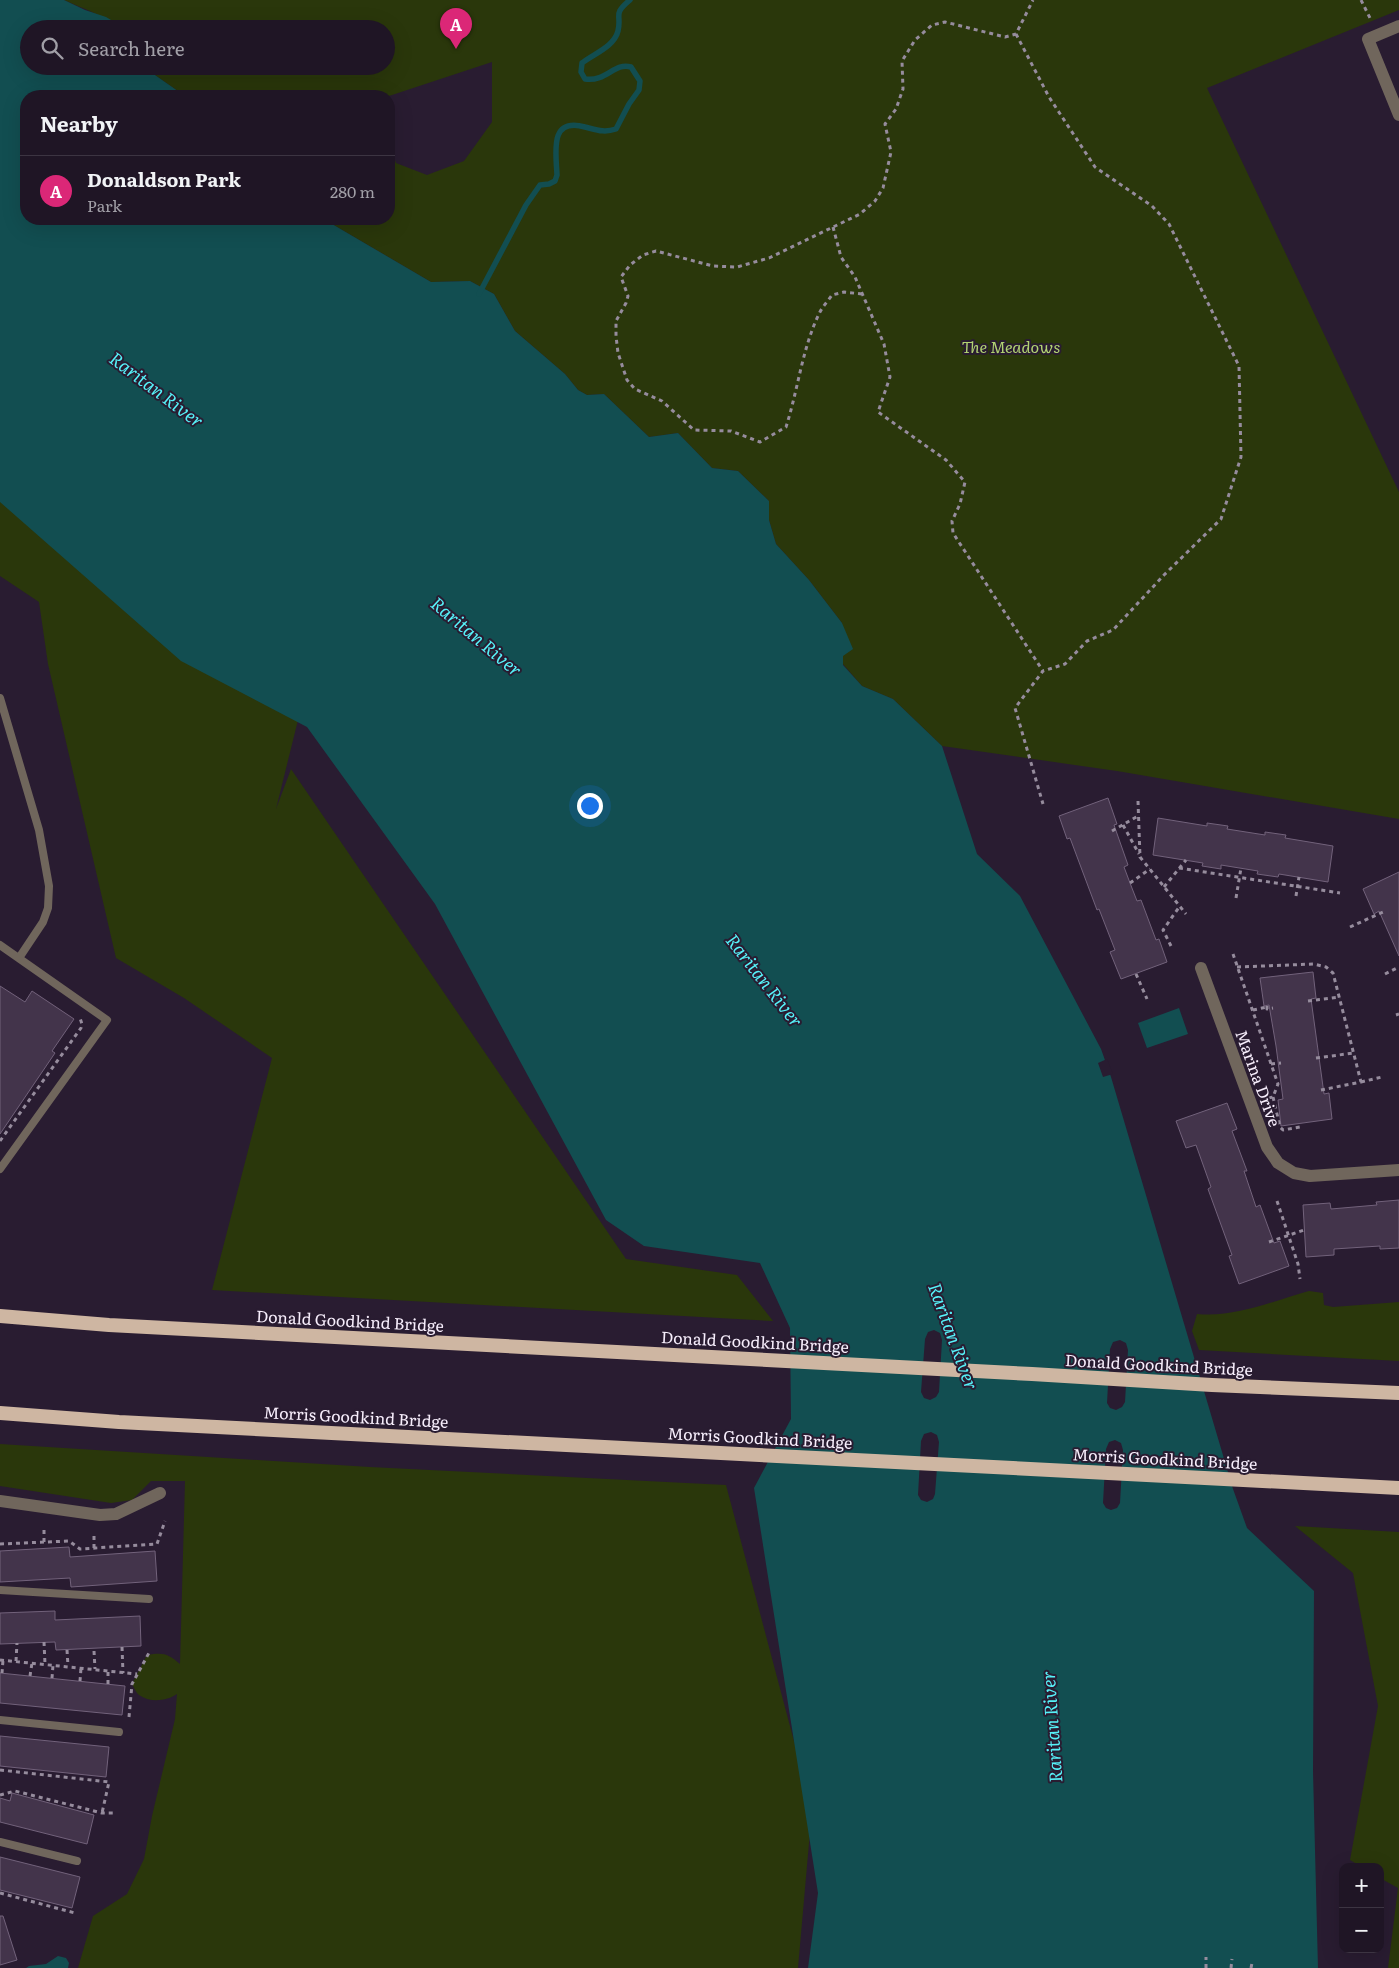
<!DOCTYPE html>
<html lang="en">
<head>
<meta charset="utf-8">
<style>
	:root { --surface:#1f1525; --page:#2c2232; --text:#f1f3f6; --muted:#a19fa7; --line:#3c3442; --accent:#db2777 }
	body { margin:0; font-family:Literata,serif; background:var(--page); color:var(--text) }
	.controls { position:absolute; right:15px; bottom:15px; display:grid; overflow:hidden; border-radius:10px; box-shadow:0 5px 20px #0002 }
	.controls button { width:45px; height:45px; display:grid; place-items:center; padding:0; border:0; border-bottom:1px solid var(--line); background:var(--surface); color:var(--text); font:25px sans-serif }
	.you { position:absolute; left:589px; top:805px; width:18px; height:18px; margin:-12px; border:4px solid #fff; border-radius:50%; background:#1a73e8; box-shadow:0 0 0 8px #1a73e833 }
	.badge { display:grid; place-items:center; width:32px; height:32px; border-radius:50%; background:var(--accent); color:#fff; font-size:16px; font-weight:700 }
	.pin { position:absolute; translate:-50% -41px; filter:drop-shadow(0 1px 2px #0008) }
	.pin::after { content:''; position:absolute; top:26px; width:18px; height:15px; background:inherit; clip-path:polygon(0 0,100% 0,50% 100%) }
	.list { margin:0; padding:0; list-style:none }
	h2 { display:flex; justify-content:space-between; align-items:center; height:65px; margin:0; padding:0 20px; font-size:21px }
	h2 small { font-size:16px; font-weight:400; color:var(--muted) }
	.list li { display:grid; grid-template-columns:32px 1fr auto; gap:15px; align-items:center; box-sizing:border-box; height:70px; padding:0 20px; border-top:1px solid var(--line) }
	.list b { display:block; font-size:19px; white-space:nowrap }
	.list p { margin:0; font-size:16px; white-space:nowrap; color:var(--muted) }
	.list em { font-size:16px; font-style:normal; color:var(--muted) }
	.icon { flex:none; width:28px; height:28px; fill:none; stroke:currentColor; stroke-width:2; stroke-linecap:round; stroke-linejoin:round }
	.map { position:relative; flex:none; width:1399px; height:1968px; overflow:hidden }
	.search { position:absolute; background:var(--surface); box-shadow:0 5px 20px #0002; left:20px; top:20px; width:375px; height:55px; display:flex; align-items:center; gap:12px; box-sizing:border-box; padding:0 18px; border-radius:28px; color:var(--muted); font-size:19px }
	.panel { position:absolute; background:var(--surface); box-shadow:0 5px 20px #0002; left:20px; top:90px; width:375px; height:135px; border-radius:20px }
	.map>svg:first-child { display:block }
</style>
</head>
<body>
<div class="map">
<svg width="1399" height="1968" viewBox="0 0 1399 1968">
	<rect width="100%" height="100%" fill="#291c31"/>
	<path fill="#2a370b" d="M 64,0 L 1399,0 L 1399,10 L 1207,88 L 1399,492 L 1399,819 L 1117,771 L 942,746 L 893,699 L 862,686 L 843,664 L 842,623 L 809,580 L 776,544 L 769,520 L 769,501 L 738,471 L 712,468 L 678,433 L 649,437 L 604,394 L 587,395 L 578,390 L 565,374 L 515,331 L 494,294 L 470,281 L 431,282 L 332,224 L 328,219 L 389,219 L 389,142 L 396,163 L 427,175 L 464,161 L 492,122 L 492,62 L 389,96 L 185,96 L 142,66 L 386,66 L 386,29 L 122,29 L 122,27 C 104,16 84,9 64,0 Z
		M 0,411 L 298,720 L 276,809 L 291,769 L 626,1259 L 737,1275 L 773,1321 L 212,1290 L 272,1058 L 184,998 L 116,958 L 48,664 L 39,602 L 0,576 Z
		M 1309,1291 L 1323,1293 L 1324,1305 L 1333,1307 L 1399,1302 L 1399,1361 L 1199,1350 L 1192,1331 L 1197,1314 C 1234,1318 1273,1301 1309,1291 Z
		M 0,1444 L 370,1467 L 726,1485 L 812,1809 L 798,1968 L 78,1968 L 93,1916 L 127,1894 L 144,1859 L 152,1816 L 175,1719 L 177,1694 C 167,1701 150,1703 139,1695 C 136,1693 134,1687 132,1684 L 147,1655 C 164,1652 168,1654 180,1664 L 185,1481 L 151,1481 L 132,1500 L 111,1503 L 0,1486 Z
		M 1295,1526 L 1399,1532 L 1399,1968 L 1388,1968 L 1398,1888 L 1380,1878 L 1380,1867 L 1362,1867 L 1350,1860 L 1378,1706 L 1353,1573 Z"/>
	<path fill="#124e51" d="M 0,0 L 64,0 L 85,10 L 106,17 L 123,27 L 122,29 L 29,29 L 29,66 L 142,66 L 185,96 L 26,96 L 26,219 L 328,219 L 332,224 L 431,282 L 470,281 L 494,294 L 515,331 L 565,374 L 578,390 L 587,395 L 604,394 L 649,437 L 678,433 L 712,468 L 738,471 L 769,501 L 769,520 L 776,544 L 809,580 L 842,623 L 853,649 L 843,656 L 843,665 L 862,686 L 893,699 L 942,746 L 977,854 L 1020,896 L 1101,1049 L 1111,1077 L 1233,1489 L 1247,1528 L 1314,1591 L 1313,1771 L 1318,1968 L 808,1968 L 818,1893 L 754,1488 L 791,1419 L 790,1328 L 760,1263 L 644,1246 L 606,1220 L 435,904 L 307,727 L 181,661 L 0,502 Z
		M 1179,1008 L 1188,1034 L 1147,1048 L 1138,1023 Z
		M 58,1956 L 66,1958 L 69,1963 L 68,1968 L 26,1968 L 29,1966 L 46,1964 Z"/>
	<path fill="#291c31" d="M 1107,1059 L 1113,1074 L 1103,1077 L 1098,1063 Z
		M 934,1330 L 940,1333 L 942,1340 L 939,1392 L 936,1397 L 930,1400 L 924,1398 L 921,1392 L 925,1339 L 928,1332 Z
		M 1120,1340 L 1126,1343 L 1128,1350 L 1125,1402 L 1122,1407 L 1116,1410 L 1110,1408 L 1107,1403 L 1110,1349 L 1113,1342 Z
		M 931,1432 L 937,1435 L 939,1442 L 935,1494 L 933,1499 L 927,1502 L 921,1500 L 918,1495 L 921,1441 L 924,1434 Z
		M 1115,1440 L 1121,1443 L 1123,1450 L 1120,1503 L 1117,1508 L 1111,1510 L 1106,1508 L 1103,1503 L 1106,1449 L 1109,1442 Z"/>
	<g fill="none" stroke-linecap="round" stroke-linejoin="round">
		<path stroke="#124e51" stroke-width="5.5" d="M 479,294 L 526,205 L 540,185 L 549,184 L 555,181 L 557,175 C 556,152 549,117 585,127 C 597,130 604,133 616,129 L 629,104 L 639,90 L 640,81 L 631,67 C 614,62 607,82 585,79 L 581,72 L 582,63 C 593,54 614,47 618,31 C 622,14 612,15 630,0"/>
	</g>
	<path fill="#43344b" stroke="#72627b" d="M 1108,798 L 1117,824 L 1114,825 L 1128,865 L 1124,867 L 1130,883 L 1137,901 L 1141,900 L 1156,940 L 1159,939 L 1167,962 L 1121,979 L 1110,952 L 1115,950 L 1099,909 L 1097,910 L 1070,838 L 1067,839 L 1059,816 Z
		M 1158,818 L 1207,826 L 1207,823 L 1228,826 L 1227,829 L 1265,835 L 1265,832 L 1286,835 L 1285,838 L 1333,846 L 1328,882 L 1279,874 L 1278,877 L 1257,874 L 1258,871 L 1221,865 L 1221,869 L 1202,866 L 1203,863 L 1153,855 Z
		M 1399,872 L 1399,956 L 1379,911 L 1374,914 L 1363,889 Z
		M 1313,972 L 1316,998 L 1311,999 L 1324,1094 L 1329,1093 L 1332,1119 L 1281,1126 L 1278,1100 L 1283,1099 L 1276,1046 L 1269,1005 L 1264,1006 L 1260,978 Z
		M 0,986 L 25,1002 L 32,991 L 74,1019 L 52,1051 L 55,1053 L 0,1134 Z
		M 1227,1103 L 1237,1129 L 1232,1131 L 1247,1171 L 1244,1171 L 1256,1207 L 1260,1205 L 1274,1243 L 1280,1241 L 1289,1266 L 1239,1284 L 1229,1256 L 1232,1255 L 1208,1189 L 1211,1187 L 1196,1145 L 1186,1148 L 1176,1121 Z
		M 1399,1200 L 1399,1248 L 1380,1249 L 1380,1246 L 1334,1249 L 1334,1255 L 1306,1257 L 1303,1205 L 1330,1203 L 1331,1209 L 1377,1205 L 1376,1202 Z
		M 69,1547 L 70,1557 L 155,1551 L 157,1581 L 71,1587 L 70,1578 L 0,1582 L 0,1551 Z
		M 55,1611 L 55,1620 L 140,1616 L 141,1646 L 56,1650 L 55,1642 L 0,1644 L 0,1613 Z
		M 0,1673 L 125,1686 L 122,1715 L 0,1703 Z
		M 0,1736 L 109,1747 L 106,1777 L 0,1766 Z
		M 12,1793 L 94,1815 L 87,1844 L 0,1822 L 0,1798 L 10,1801 Z
		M 0,1857 L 80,1877 L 72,1908 L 0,1890 Z
		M 0,1916 L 3,1916 L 17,1960 L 0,1965 Z"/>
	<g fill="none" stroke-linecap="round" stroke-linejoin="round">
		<path stroke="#968c9d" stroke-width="3" stroke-dasharray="4 4" stroke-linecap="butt" d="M 1361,0 L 1370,18 L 1370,22
			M 1016,34 L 1049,97 L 1095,167 L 1152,206 L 1169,224 L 1239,366 L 1241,457 L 1221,519 L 1164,575 L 1113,630 L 1087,641 L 1065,664 L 1043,671 L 1015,708 L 1043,804
			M 833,227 L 841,257 L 855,277 L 884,344 L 890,377 L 878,412 L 946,460 L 965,482 L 960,504 L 952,521 L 953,533 L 1043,671
			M 862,294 L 844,292 L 832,295 C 828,301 822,307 819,314 C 802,349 798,390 786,427 L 760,442 L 731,431 L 694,430 L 662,401 L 635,389 L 627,380 L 618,353 L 616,336 L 616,321 L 626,303 L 628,296 L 621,277 L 630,265 L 643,255 L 656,251 L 713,266 L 737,267 L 769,258 L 860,214 L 875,201 L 883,188 L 891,152 L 885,124 L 896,109 L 903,89 L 902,61 L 915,40 L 932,25 L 945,22 L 1005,37 L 1016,34 L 1033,0
			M 1138,801 L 1140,857 L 1186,914
			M 1123,825 L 1139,854
			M 1112,831 L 1138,816
			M 1179,868 L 1340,893
			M 1130,883 L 1150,869
			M 1164,887 L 1186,860
			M 1296,896 L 1299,877
			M 1236,898 L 1241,868
			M 1350,927 L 1383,912
			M 1171,946 L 1163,930 L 1180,906
			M 1233,954 L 1278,1084 L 1273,1097 L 1263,1099
			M 1237,967 L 1314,964 L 1326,967 L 1333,973 L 1361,1082 L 1321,1090
			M 1136,974 L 1147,999
			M 1385,974 L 1399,967
			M 1308,1001 L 1340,997
			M 1267,1006 L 1267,1009 L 1273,1008
			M 1253,1010 L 1267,1007
			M 1396,1015 L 1399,1014
			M 1316,1058 L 1354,1053
			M 1271,1064 L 1281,1063
			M 1361,1082 L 1382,1077
			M 1273,1097 L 1280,1127 L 1283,1130 L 1300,1127
			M 0,1141 L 81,1028 L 82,1024 L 80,1018
			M 1277,1201 L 1298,1264 L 1300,1279
			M 1269,1242 L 1304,1230
			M 44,1542 L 44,1526
			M 0,1544 L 69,1541 L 80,1549 L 157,1544 L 165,1521
			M 94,1548 L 94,1535
			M 44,1642 L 45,1664
			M 122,1647 L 123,1673
			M 67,1650 L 68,1666
			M 94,1651 L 95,1669
			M 0,1660 L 137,1674
			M 16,1661 L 17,1643
			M 2,1673 L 3,1660
			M 30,1676 L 32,1663
			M 52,1678 L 53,1665
			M 80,1681 L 81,1668
			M 108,1684 L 108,1671
			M 129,1717 L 132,1684 L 150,1651
			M 0,1770 L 109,1782 L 102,1813
			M 0,1795 L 15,1791 L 102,1813 L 114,1813
			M 0,1893 L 75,1913
			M 1206,1968 L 1206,1957
			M 1231,1968 L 1232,1959
			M 1251,1968 L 1252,1963"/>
		<path stroke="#70665c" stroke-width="8" d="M 0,698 L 39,830 L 49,886 L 48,908 L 43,922 L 19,958
			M 0,945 L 107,1020 L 0,1169
			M 0,1590 L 149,1599
			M 0,1720 L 119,1732
			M 0,1842 L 77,1861"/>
		<path stroke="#70665c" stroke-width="12" d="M 1399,26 L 1368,39 L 1399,115
			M 1201,968 L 1267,1147 L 1278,1163 L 1294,1173 L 1310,1176 L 1399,1170
			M 0,1501 L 100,1515 L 116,1514 L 160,1493"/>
		<path stroke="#ceb6a2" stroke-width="14" d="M 0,1316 L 109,1325 L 1032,1374 L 1212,1385 L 1399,1393
			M 0,1413 L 119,1422 L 1399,1488"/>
	</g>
	<g text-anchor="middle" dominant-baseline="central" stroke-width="4" stroke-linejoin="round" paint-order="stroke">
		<g font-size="16" font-style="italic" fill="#b2d373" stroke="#291c31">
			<text x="1011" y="346">The Meadows</text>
		</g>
		<g font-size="16" fill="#f7eefc" stroke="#291c31">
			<text transform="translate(1259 1078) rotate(70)">Marina Drive</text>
			<text transform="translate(350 1320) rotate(3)">Donald Goodkind Bridge</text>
			<text transform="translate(755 1341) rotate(3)">Donald Goodkind Bridge</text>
			<text transform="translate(1159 1364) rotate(3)">Donald Goodkind Bridge</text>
			<text transform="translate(356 1416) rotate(3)">Morris Goodkind Bridge</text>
			<text transform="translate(760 1437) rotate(3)">Morris Goodkind Bridge</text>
			<text transform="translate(1165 1458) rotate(3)">Morris Goodkind Bridge</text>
		</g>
		<g font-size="18" font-style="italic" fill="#56f1f8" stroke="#291c31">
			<text transform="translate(157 389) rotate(37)">Raritan River</text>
			<text transform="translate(477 636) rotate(40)">Raritan River</text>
			<text transform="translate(765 980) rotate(52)">Raritan River</text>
			<text transform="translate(954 1336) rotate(70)">Raritan River</text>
			<text transform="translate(1051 1727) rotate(-94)">Raritan River</text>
		</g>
	</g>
</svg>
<div class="controls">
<button>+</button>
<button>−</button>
</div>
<div class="you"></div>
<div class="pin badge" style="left:456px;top:49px">A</div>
<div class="search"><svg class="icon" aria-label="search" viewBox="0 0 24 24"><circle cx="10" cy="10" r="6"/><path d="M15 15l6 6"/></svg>Search here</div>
<section class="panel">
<h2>Nearby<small></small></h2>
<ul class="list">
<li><span class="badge">A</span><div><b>Donaldson Park</b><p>Park</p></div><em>280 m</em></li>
</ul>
</section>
</div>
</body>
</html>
